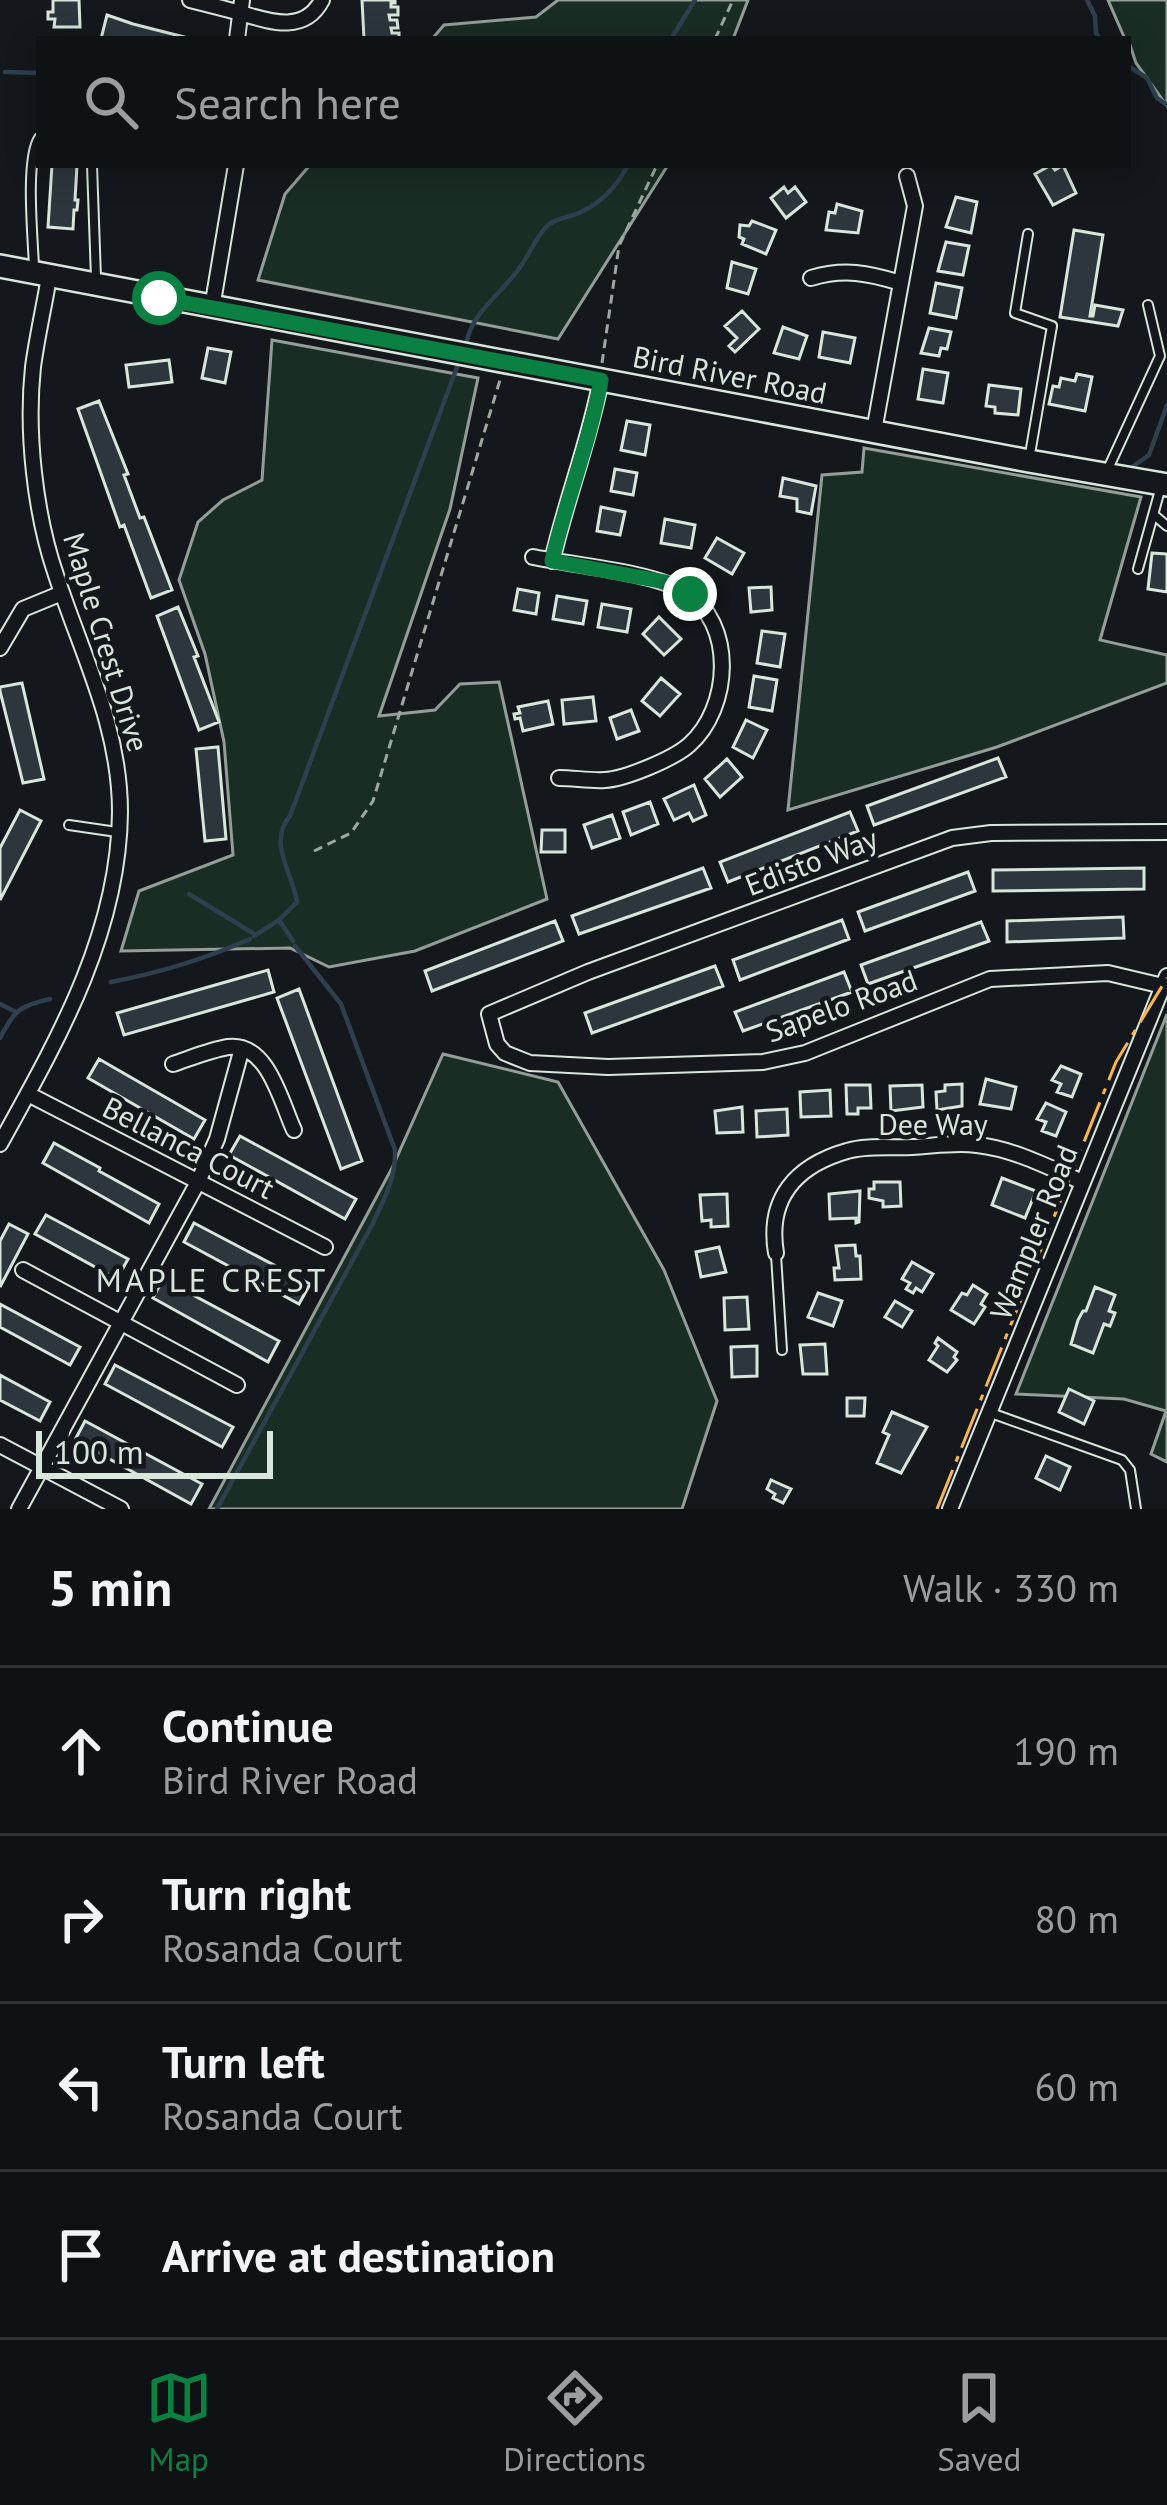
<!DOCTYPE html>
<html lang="en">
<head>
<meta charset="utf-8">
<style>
	:root { --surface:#0f1215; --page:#1d2022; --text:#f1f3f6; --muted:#9b9ea0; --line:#2f3234; --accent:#0b8043 }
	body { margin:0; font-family:"PT Sans",sans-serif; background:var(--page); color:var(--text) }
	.scale { position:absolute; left:36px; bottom:30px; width:237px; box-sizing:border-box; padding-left:12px; border:6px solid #d8e6dc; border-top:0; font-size:33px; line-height:42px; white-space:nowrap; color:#d8e6dc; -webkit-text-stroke:9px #14181c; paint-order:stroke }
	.stop { position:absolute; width:36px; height:36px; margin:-27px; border:9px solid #0b8043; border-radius:50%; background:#fff }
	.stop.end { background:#0b8043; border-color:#fff; box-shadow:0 3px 12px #0008 }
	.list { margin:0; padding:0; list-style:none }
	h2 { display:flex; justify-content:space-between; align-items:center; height:156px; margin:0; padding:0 48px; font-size:51px }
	h2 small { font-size:39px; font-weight:400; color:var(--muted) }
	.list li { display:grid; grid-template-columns:78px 1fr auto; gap:36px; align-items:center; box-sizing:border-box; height:168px; padding:0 48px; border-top:3px solid var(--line) }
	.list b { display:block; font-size:45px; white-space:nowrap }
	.list p { margin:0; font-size:39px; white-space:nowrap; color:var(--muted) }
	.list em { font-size:39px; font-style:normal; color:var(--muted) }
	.icon { flex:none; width:66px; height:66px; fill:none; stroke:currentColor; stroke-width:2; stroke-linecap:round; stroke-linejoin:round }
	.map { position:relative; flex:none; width:1167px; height:1509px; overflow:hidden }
	.search { position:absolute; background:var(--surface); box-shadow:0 6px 30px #0003; left:36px; right:36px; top:36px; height:132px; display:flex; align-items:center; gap:30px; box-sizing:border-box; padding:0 42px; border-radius:0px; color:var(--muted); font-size:45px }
	.sheet { height:828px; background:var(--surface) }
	nav { display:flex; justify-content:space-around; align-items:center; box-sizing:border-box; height:168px; border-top:3px solid var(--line); background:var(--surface); font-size:33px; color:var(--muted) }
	nav a { display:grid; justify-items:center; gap:6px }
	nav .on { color:var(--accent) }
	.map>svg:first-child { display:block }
</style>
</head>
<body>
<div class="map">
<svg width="1167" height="1509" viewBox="0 0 1167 1509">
	<rect width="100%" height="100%" fill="#14181c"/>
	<path fill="#1a2d24" stroke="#939e99" stroke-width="3" d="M 558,0 L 748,0 L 733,39 L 432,39 L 444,25 L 536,17 Z
		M 1108,0 L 1167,0 L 1167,106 L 1136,63 L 1128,39 L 1125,39 Z
		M 310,165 L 668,165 L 558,339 L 258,280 L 285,194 Z
		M 272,340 L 478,378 L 450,509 L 379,716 L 435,710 L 460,684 L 499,682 L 547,899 L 415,951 L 329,967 L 290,948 L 121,951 L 139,891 L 233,855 L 224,742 L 205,654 L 179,580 L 198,522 L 223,500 L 262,480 Z
		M 864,448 L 1141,497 L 1100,640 L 1167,655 L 1167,683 L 997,747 L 788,810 L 822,475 L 862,472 Z
		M 1167,1014 L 1167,1462 L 1151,1454 L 1166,1411 L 1124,1399 L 1016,1394 Z
		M 443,1054 L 558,1082 L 664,1270 L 717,1401 L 682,1509 L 209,1509 L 392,1168 Z"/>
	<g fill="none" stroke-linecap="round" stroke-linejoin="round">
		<path stroke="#2f3f4d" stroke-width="4.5" d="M 1087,0 L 1095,16 L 1096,33 L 1100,39
			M 671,39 L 695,0
			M 1128,66 L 1147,78 L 1157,98 L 1167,105
			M 5,72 L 39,73
			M 466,345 C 471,312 502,294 520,267 C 529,255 536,238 546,227 C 556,217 570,218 581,212 C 603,202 617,186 628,165
			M 1132,467 L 1149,455 L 1167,405
			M 189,894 L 256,935
			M 279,920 L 293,941
			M 254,936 L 279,920 L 297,902 C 293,873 267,843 290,816 L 457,367
			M 111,982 C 159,973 205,959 250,939
			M 0,1004 L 16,1012
			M 0,1038 C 15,1010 19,1006 50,999
			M 217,1509 L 372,1225 C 384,1200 396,1178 395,1150 L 341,1004 L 295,946"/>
	</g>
	<path fill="#2c363c" stroke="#d8e6dc" stroke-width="3" d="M 53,0 L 79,0 L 80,27 L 54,27 L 55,19 L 48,19 L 48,12 L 53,12 Z
		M 362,0 L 395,0 L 395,3 L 391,3 L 391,7 L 398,7 L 398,15 L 389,15 L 390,20 L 397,20 L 398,28 L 391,28 L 392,33 L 399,33 L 399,39 L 364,39 Z
		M 107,15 L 133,24 L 192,39 L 101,39 Z
		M 52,165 L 77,165 L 75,200 L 78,200 L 77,210 L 74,210 L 73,229 L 48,227 Z
		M 1051,165 L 1055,170 L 1063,165 L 1076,193 L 1053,205 L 1035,174 Z
		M 784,187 L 788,193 L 795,187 L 806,202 L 786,218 L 771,198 Z
		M 956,197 L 977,202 L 971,233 L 946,227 Z
		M 837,204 L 862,211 L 858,233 L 826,230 L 829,212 L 835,213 Z
		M 752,221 L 776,230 L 766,254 L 742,244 L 744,239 L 739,237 L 740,225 L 749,226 Z
		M 1074,230 L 1103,235 L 1090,316 L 1093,316 L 1095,305 L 1123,310 L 1118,326 L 1060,317 Z
		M 946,242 L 969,246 L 963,275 L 938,271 Z
		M 732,262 L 756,269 L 748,294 L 727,288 Z
		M 936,283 L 962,288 L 956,318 L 930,313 Z
		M 742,311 L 759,329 L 735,352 L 729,346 L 737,338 L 725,326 Z
		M 783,327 L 807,336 L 799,359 L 774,353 Z
		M 929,328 L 951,332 L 947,349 L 941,348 L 939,356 L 921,353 Z
		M 823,332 L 855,338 L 850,363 L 819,357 Z
		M 208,348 L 231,352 L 225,383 L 202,378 Z
		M 169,360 L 172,382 L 129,387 L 126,365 Z
		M 923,369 L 948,373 L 943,403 L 918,399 Z
		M 1077,374 L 1092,377 L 1085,411 L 1049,404 L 1053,386 L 1059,387 L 1061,378 L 1075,381 Z
		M 989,385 L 1021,389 L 1018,415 L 995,413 L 995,407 L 986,406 Z
		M 99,401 L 128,474 L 124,475 L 140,518 L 144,517 L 172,590 L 151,598 L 124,525 L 120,527 L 78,409 Z
		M 627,421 L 650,425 L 645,455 L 621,450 Z
		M 615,469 L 637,473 L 633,495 L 611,491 Z
		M 783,478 L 816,486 L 811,514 L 797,511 L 797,499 L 780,496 Z
		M 601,507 L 625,512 L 620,535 L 597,531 Z
		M 665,519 L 695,525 L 691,548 L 661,543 Z
		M 717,538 L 744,553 L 732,574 L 705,558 Z
		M 1152,553 L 1167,554 L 1167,592 L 1148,589 Z
		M 771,587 L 772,610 L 751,612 L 749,588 Z
		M 518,589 L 539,593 L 536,614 L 514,610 Z
		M 557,596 L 587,601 L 583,624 L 553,619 Z
		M 602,604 L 631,609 L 627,632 L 598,627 Z
		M 178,607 L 198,656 L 194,657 L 219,722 L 199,730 L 157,616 Z
		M 659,617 L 681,639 L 664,655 L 643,634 Z
		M 762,631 L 785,634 L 780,667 L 757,663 Z
		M 754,676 L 777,680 L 772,711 L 749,707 Z
		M 661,678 L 680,694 L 660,716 L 642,701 Z
		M 22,683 L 44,779 L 23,783 L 0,691 L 0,687 Z
		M 593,697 L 596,721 L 564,724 L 562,700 Z
		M 548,701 L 553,724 L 523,731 L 520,718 L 515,719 L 514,714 L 520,713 L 518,707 Z
		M 631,710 L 639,731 L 617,739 L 610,718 Z
		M 746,720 L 767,730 L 753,758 L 733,747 Z
		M 218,747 L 226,839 L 205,841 L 196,749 Z
		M 998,758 L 1006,777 L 874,825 L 867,806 Z
		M 727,759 L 742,777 L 720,797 L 705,779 Z
		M 694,785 L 706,815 L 693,821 L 689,813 L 674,820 L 664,799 Z
		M 650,802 L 658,824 L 631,835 L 623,812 Z
		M 20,810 L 41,821 L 0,900 L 0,848 Z
		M 850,812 L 858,831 L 728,882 L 720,862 Z
		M 612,815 L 620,838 L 592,848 L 584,825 Z
		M 542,830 L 565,830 L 565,852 L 541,852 Z
		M 703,868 L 711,888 L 579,934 L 572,916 Z
		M 1144,868 L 1144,889 L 993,891 L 993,870 Z
		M 968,872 L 975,891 L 865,931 L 858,912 Z
		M 1123,917 L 1124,938 L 1007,942 L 1007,921 Z
		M 842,920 L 849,939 L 740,980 L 733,960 Z
		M 555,921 L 563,941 L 432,991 L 425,971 Z
		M 981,922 L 989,941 L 868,984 L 861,965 Z
		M 715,966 L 723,986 L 592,1033 L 585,1013 Z
		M 268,970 L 274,992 L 124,1035 L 117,1013 Z
		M 844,972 L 852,992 L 743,1031 L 735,1012 Z
		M 299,989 L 362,1161 L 341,1169 L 277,998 Z
		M 99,1059 L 205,1120 L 194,1139 L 88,1078 Z
		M 1061,1066 L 1081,1074 L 1072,1097 L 1057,1092 L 1061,1084 L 1052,1080 Z
		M 986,1079 L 1016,1087 L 1011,1109 L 980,1104 Z
		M 962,1084 L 962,1106 L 937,1110 L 936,1092 L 945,1091 L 945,1085 Z
		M 846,1085 L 870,1085 L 871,1108 L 858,1108 L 858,1114 L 847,1114 Z
		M 922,1085 L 923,1107 L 891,1111 L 890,1086 Z
		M 830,1090 L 831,1116 L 801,1117 L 800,1092 Z
		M 1046,1103 L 1066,1112 L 1056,1136 L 1042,1131 L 1046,1122 L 1037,1119 Z
		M 742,1107 L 743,1132 L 717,1133 L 715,1111 Z
		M 787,1109 L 788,1135 L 757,1137 L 756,1111 Z
		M 240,1136 L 356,1199 L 345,1219 L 229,1155 Z
		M 54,1143 L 100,1168 L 99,1171 L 159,1204 L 149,1223 L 43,1163 Z
		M 1002,1178 L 1036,1191 L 1025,1218 L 992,1205 Z
		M 874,1182 L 900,1182 L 901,1206 L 883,1207 L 883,1201 L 869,1198 L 869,1189 L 874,1189 Z
		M 860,1191 L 859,1222 L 856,1223 L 856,1218 L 830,1219 L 829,1194 Z
		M 727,1194 L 728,1226 L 711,1227 L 711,1220 L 702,1221 L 700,1195 Z
		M 46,1215 L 128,1259 L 117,1279 L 35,1234 Z
		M 194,1223 L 310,1284 L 299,1304 L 184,1242 Z
		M 9,1224 L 28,1234 L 0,1287 L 0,1241 Z
		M 855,1245 L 856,1256 L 860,1256 L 861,1279 L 835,1280 L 834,1268 L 839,1268 L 836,1246 Z
		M 719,1247 L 726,1272 L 701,1277 L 696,1252 Z
		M 912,1262 L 933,1274 L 922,1292 L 916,1288 L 913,1293 L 906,1289 L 910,1283 L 902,1279 Z
		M 163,1279 L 279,1341 L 268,1362 L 153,1298 Z
		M 973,1285 L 987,1294 L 981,1304 L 985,1307 L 974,1324 L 951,1310 L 962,1293 L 967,1295 Z
		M 1095,1287 L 1115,1295 L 1109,1311 L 1115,1313 L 1110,1326 L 1104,1324 L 1093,1353 L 1071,1344 L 1078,1320 L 1083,1311 L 1086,1311 Z
		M 818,1293 L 842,1301 L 833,1326 L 808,1317 Z
		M 747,1297 L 749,1329 L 725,1330 L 724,1298 Z
		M 895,1301 L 912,1311 L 902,1327 L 885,1317 Z
		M 0,1304 L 80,1347 L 70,1365 L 0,1327 Z
		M 938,1338 L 957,1352 L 954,1357 L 957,1360 L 947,1372 L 929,1360 L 938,1346 L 935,1343 Z
		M 825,1344 L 827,1374 L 803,1374 L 800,1345 Z
		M 757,1346 L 757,1376 L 732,1377 L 731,1347 Z
		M 115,1365 L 233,1427 L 222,1447 L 105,1384 Z
		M 0,1375 L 50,1402 L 40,1421 L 0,1400 Z
		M 1069,1389 L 1094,1401 L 1084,1424 L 1059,1412 Z
		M 847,1398 L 865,1398 L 864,1416 L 847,1416 Z
		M 892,1412 L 927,1427 L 901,1473 L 877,1463 L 889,1435 L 883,1432 Z
		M 85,1421 L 202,1484 L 191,1504 L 75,1440 Z
		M 1046,1456 L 1070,1467 L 1060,1490 L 1036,1478 Z
		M 771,1480 L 791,1489 L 783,1503 L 773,1498 L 775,1494 L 767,1489 Z"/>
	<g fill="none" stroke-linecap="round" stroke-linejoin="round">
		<g stroke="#d8e6dc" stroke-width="12">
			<path id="lane" d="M 92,165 L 96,278
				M 1028,234 L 1015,313 L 1052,326 L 1029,460
				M 34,267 C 33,239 25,158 39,138
				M 1107,471 L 1160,356 L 1148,305
				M 1154,515 L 1167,526
				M 1138,569 L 1160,490
				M 69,825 L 117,832
				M 776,1255 L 782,1350
				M 991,1413 L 1122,1460 L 1130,1470 L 1136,1509"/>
		</g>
		<g stroke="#d8e6dc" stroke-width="18">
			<path id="street" d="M 190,0 C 206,4 222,8 237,12 C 268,21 304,35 322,0
				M 237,39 L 242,0
				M 811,278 C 844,268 868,273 901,283
				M 212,308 L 236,165
				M 874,431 L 915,206 L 907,176
				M 533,557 C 573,565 653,572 685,592 C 736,623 731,708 689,745 C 673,759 625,779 605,780 C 590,781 574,778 559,778
				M 552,561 C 566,500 589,442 601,380
				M 0,648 L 23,609 L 62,593
				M 1163,986 L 1108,973 L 990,979 L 805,1053 L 763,1062 L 608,1067 L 530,1063 L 505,1053 L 497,1044 L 489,1014 L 588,972 L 952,838 L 991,833 L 1167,832
				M 173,1064 C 191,1058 210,1050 228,1047 C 268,1042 281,1102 294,1130
				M 28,1094 L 325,1247
				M 0,1144 C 57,1041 119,934 120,812 C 120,726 82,655 56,575 C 35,514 26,432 33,367 C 37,337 44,307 49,277
				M 776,1253 C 767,1199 795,1166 847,1151 C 866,1145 891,1148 912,1147 C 933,1146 956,1142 977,1145 C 1014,1149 1048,1167 1082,1182
				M 23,1270 L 237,1385
				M 0,1445 L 121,1509
				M 19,1509 L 198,1182 L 217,1139 L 242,1048
				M 950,1509 L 1167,976"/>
		</g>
		<g stroke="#d8e6dc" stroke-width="26">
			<path id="secondary" d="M 0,266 L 1029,461 L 1167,485"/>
		</g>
		<path stroke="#9da8a2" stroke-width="3" stroke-dasharray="9 6" stroke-linecap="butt" d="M 715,39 L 733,0
			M 602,363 L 619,246 L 657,165
			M 314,851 L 351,833 L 373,801 L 500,380"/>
		<use href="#lane" stroke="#14181c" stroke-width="8"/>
		<use href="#street" stroke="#14181c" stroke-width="14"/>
		<use href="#secondary" stroke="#14181c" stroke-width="21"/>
		<path stroke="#ffb74d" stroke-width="3" stroke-dasharray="42 9 6 9" stroke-linecap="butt" d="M 937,1509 L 1116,1062 L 1167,978"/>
	</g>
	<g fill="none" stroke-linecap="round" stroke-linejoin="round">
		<path stroke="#0b8043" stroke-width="15" d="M 159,298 L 601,380 C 590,442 566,500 552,561 L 665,582 L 690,594"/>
	</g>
	<g text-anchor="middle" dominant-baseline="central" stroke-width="9" stroke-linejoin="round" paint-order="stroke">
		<g font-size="30" fill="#d8e6dc" stroke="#14181c">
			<text transform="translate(730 374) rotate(11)">Bird River Road</text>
			<text transform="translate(107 642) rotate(73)">Maple Crest Drive</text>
			<text transform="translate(811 861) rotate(-21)">Edisto Way</text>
			<text transform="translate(841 1005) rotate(-20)">Sapelo Road</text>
			<text x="933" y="1123">Dee Way</text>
			<text transform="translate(189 1147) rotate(27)">Bellanca Court</text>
			<text transform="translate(1033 1232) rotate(-68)">Wampler Road</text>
		</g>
		<g font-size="33" letter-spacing="3" fill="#d8e6dc" stroke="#14181c">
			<text x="212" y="1279">MAPLE CREST</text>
		</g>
	</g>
</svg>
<div class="scale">100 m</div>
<div class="stop" style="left:159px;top:298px"></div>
<div class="stop end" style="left:690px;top:594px"></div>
<div class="search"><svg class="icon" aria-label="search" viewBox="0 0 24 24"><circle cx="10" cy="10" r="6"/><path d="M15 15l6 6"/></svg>Search here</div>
</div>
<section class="sheet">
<h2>5 min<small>Walk · 330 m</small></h2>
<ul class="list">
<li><svg class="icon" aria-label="ahead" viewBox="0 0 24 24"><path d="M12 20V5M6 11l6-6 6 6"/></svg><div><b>Continue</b><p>Bird River Road</p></div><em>190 m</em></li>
<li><svg class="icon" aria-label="right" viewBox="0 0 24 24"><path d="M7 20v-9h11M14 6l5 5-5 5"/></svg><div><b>Turn right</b><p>Rosanda Court</p></div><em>80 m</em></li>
<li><svg class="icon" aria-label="left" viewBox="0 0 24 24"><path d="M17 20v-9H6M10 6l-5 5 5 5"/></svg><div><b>Turn left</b><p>Rosanda Court</p></div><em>60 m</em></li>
<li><svg class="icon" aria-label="arrive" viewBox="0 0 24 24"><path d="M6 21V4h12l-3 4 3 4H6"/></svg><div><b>Arrive at destination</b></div></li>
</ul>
</section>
<nav>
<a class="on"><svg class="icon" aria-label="map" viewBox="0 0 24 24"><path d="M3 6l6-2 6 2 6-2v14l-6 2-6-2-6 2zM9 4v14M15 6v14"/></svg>Map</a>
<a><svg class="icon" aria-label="directions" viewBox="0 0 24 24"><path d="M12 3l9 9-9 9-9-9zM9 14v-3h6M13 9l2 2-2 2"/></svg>Directions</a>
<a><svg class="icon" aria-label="saved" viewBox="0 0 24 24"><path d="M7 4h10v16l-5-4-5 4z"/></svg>Saved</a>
</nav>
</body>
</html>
